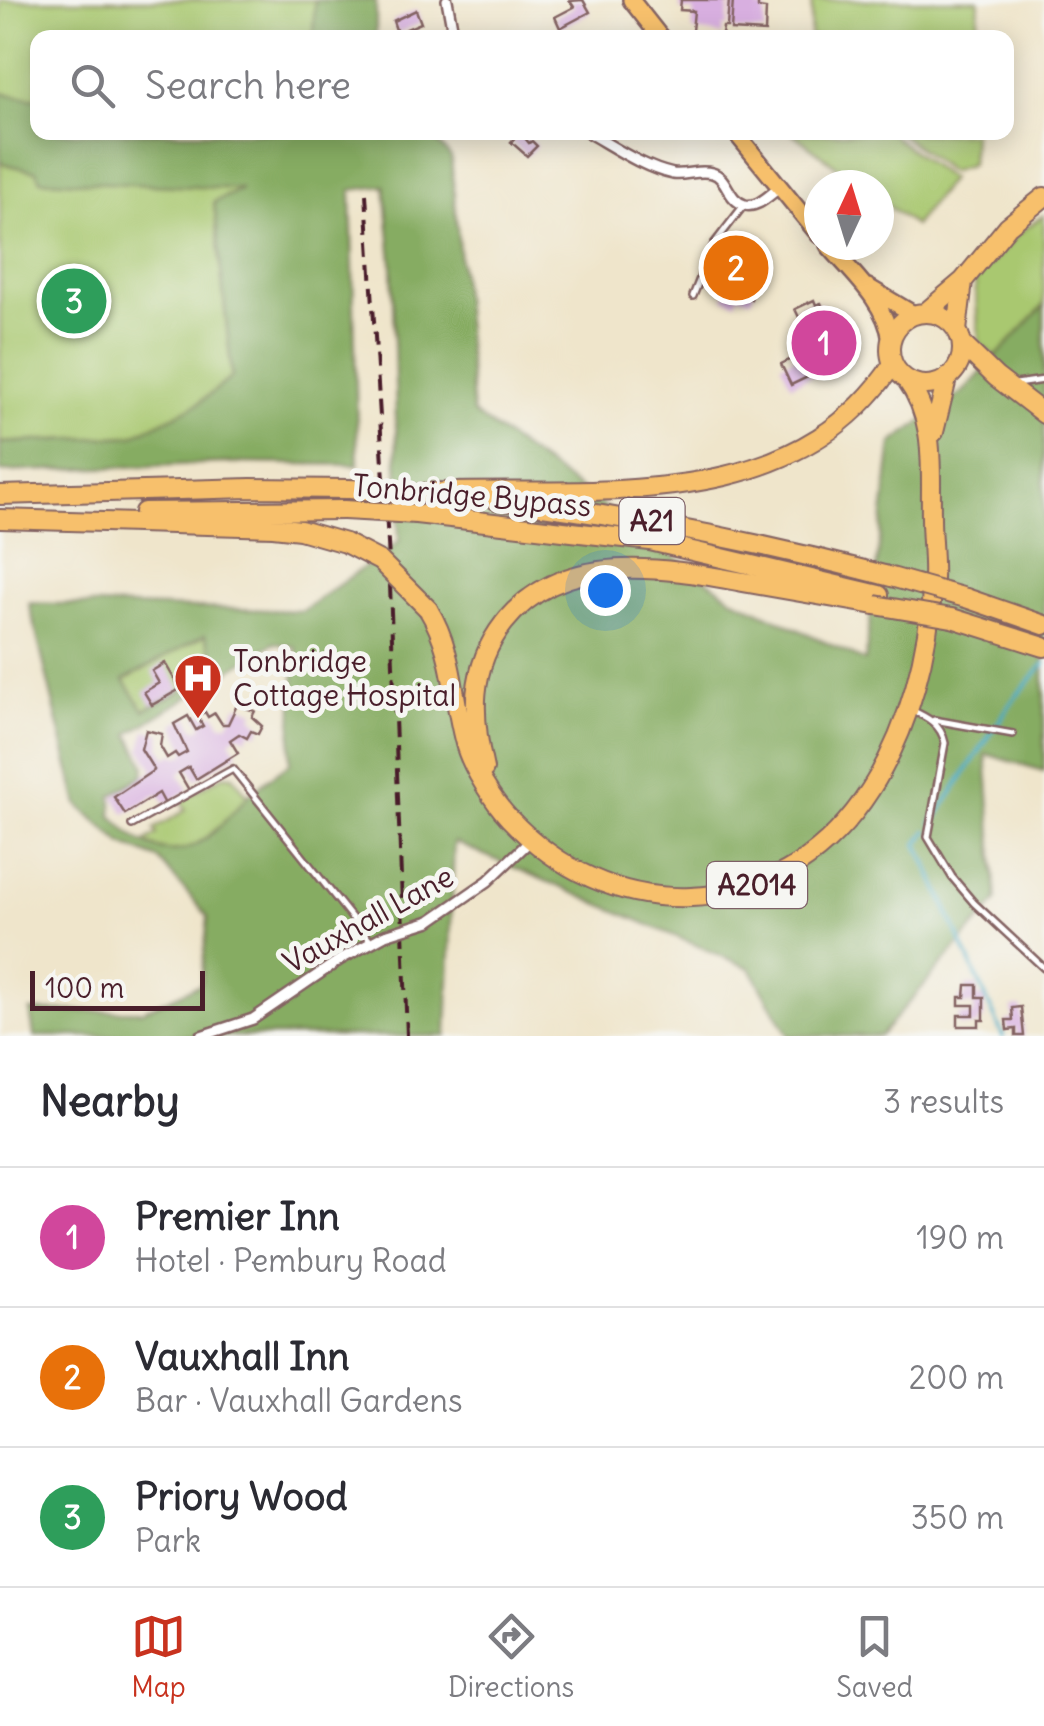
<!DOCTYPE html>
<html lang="en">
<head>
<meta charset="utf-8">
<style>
	:root { --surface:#fff; --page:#f2f2f3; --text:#2b2b33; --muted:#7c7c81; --line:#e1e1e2; --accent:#c8321e }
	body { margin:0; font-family:Delius,sans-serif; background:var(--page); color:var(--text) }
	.compass { position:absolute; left:804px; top:170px; width:90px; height:90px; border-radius:50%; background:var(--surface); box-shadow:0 5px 25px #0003; rotate:4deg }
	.scale { position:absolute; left:30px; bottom:25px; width:175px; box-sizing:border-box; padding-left:10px; border:5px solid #4a1f2b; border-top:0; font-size:28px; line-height:35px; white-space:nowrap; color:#4a1f2b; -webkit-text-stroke:8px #f6f6f2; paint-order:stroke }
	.you { position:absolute; left:605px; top:590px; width:35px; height:35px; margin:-25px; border:8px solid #fff; border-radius:50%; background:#1a73e8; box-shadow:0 0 0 15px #1a73e833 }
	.badge { display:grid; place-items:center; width:65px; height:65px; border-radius:50%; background:var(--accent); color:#fff; font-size:32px; font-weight:700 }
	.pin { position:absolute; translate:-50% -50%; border:5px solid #fff; box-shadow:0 2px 10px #0006 }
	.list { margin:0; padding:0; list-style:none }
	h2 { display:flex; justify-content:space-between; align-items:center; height:130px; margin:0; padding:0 40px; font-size:42px }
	h2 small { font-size:32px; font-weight:400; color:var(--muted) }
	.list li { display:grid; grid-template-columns:65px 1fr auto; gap:30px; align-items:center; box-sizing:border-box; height:140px; padding:0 40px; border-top:2px solid var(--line) }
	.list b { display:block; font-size:38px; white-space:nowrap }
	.list p { margin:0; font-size:32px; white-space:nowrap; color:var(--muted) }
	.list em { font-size:32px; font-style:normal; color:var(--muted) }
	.icon { flex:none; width:55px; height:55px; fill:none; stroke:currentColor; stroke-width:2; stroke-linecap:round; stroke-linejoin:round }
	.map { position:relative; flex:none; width:1044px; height:1036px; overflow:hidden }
	.search { position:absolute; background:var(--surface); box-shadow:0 5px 25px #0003; left:30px; right:30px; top:30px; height:110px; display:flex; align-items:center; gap:25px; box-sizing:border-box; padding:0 35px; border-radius:20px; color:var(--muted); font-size:38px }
	.sheet { height:550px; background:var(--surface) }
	nav { display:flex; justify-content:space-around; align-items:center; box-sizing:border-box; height:140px; border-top:2px solid var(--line); background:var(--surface); font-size:28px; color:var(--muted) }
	nav a { display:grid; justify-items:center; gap:5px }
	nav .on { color:var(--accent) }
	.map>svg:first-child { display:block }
</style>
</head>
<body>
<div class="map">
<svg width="1044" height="1036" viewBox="0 0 1044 1036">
	<rect width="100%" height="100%" fill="#f6f6f2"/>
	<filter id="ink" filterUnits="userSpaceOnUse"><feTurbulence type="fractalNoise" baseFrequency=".01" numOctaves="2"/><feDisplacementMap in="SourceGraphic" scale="20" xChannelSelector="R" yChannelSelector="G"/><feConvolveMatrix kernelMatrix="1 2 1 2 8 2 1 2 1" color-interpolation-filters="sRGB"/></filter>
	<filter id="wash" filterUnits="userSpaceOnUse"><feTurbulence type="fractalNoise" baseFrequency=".0048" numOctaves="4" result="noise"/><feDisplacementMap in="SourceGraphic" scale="40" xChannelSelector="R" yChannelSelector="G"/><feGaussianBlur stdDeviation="2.25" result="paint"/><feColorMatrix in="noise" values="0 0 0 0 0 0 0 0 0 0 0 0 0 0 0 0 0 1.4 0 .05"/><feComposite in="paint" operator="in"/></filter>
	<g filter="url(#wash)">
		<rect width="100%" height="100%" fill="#efe5cb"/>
		<path fill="#a9c870" stroke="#7a744e" stroke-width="2.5" d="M 0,0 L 326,0 L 329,37 L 38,38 L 37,116 L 0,108 Z
			M 812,0 L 979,0 L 977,37 L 810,37 Z
			M 792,133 L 889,133 L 950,179 L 914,226 L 879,199 L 879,185 L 861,185 Z
			M 899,133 L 973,133 L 971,164 L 950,172 Z
			M 0,163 L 36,171 L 41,180 L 245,188 L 214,202 L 232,377 L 198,404 L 132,436 L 0,443 Z
			M 1044,215 L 1044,397 L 979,343 L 975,281 L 1019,233 Z
			M 205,634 L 212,653 L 201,663 L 190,687 L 144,710 L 123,681 Z
			M 223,775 L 233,776 L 248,796 C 230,818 205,850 173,851 C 164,851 152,845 143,843 L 157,834 L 154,829 L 186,810 L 181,801 Z"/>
		<path fill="#86ac62" stroke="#686646" stroke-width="2.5" fill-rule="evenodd" d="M 315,0 L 376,0 L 376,37 L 313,37 Z
			M 0,93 L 37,99 L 38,132 L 428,133 L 451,157 L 473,413 L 734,599 L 865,661 L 892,443 L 964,391 L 1044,305 L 1044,771 L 986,754 L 997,901 L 880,1036 L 789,1036 L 750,968 L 454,842 L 447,1036 L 34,1036 L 30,1011 L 142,1011 L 201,984 L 208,917 L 158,859 L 122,844 L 78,805 L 29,603 L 302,611 L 399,542 L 392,262 L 385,186 L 351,190 L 358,465 L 226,463 L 0,472 L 0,443 L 132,436 L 198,404 L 232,377 L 214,202 L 242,189 L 41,180 L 36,171 L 0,163 ZM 205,635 L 212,653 L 201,663 L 190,687 L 144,710 L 124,680 ZM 274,643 L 296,647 L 290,763 C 276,774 259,784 247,797 C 217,829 190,868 142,842 C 131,836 121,824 112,816 L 112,796 L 144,775 L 145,765 L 129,734 Z"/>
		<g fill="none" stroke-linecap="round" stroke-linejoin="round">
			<path stroke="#45abc5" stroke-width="4" d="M 932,823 L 1013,700 L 1044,664
				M 927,831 L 918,844 L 1003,1036"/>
		</g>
		<g id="blocks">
			<path fill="#d8afe0" d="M 583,0 L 590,12 L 560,28 L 555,17 L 574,7 L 570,1 Z
				M 681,0 L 729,0 L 727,27 L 723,27 L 722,35 L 692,31 L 694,11 L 680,10 Z
				M 733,0 L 758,0 L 758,8 L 766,9 L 765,32 L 731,30 Z
				M 416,10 L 421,23 L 397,33 L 393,21 Z
				M 520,132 L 529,143 L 532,141 L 537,146 L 527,156 L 511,142 Z
				M 718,245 L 765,261 L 751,299 L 738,295 L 736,302 L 724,298 L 729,282 L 708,274 Z
				M 814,300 L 816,305 L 821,303 L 828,317 L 825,318 L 837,337 L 833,339 L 843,360 L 791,385 L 781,364 L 814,348 L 795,309 Z
				M 165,663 L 180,689 L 152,705 L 144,692 L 159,683 L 152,671 Z
				M 237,705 L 255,711 L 252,717 L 262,726 L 258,734 L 251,731 L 247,738 L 239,734 L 230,740 L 238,753 L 196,779 L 189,767 L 179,773 L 189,790 L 165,804 L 159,793 L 125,814 L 114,797 L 154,770 L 141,749 L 146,730 L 162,734 L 160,746 L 167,758 L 175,753 L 178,757 L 187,752 L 174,724 L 188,716 L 196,730 L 203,726 L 197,716 L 205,712 L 208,717 L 215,713 L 222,724 L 228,724 Z
				M 966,985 L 977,985 L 977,997 L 984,997 L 984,1020 L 979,1020 L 979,1026 L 958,1026 L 958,1015 L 974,1015 L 974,1005 L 959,1005 L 959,997 L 965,997 Z
				M 1021,1007 L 1024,1036 L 1016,1036 L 1016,1029 L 1007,1030 L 1006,1020 L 1013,1020 L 1012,1008 Z"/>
		</g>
	</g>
	<g filter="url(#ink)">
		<use href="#blocks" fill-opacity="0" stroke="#846463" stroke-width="2.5"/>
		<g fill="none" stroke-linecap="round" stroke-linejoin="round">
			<g stroke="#846463" stroke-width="10">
				<path id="lane" d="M 693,296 L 714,244 L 744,205
					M 1016,384 L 1044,380
					M 911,710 C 927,717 941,724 945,743 L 928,837 L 952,877 L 974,903 L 1044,968
					M 934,720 L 1013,734
					M 132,825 L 233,769 L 371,942"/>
			</g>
			<g stroke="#846463" stroke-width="14">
				<path id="street" d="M 447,0 L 454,38
					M 587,132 C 614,147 642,167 673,174 C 685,176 699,169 712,173 C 728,177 727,200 745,205 C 758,208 769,195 779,188
					M 430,921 L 488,881 L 531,840
					M 201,1036 L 253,1019 L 341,959 L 385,935"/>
			</g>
			<g stroke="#846463" stroke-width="20">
				<path id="primary" d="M 631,0 L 661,38
					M 735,132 L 819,235
					M 828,245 C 853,274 885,301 891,340
					M 868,287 L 915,315"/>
			</g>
			<g stroke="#846463" stroke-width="22">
				<path id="highway" d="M 925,313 L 963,281 L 1008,226 L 1044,197
					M890 349a36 36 0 1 1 72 0a36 36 0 1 1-72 0Z
					M 957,331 L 963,281
					M 962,344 L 996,377 L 1044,414
					M 934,432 L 947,379
					M 422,493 C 583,485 790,521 893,364
					M 0,495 L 251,488 L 349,489
					M 496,500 C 628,516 755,541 884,575
					M 144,512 L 344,510
					M 416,514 L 650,541 L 879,595
					M 0,519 L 273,527 L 300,530 L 345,543
					M 966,598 L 1044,625
					M 428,609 C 455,653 452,700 466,747 C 473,769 493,801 509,818 C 557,869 620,900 691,897 C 855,891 925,722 933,579 C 934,558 931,538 931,518 C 930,469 937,421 906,379
					M 952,618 L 1044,647
					M 484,769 C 472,717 469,668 504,623 C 565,546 671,569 754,584 C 795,591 835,598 875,605"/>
			</g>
			<use href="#lane" stroke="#fff" stroke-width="5"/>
			<use href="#street" stroke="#fff" stroke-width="9"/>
			<use href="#primary" stroke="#f7c06c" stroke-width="15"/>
			<use href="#highway" stroke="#f7c06c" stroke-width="18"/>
			<path stroke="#4a1f2b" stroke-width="4" stroke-dasharray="15 8" stroke-linecap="butt" d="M 366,194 L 389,559 L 407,1036"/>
			<g stroke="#846463" stroke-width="14" stroke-linecap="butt">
				<path id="street-bridge" d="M 385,935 L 430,921"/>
			</g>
			<g stroke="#846463" stroke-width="22" stroke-linecap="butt">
				<path id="highway-bridge" d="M 349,489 L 415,493
					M 344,510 L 416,514
					M 345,543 L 380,561 L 428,609
					M 884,575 L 966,598
					M 875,605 L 952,618"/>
			</g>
			<use href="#street-bridge" stroke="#fff" stroke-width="9"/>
			<use href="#highway-bridge" stroke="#f7c06c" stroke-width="18"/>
		</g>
	</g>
	<defs>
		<g id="hospital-pin" transform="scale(2.5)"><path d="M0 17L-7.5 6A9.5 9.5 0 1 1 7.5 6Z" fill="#c8321e" stroke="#f6f6f2"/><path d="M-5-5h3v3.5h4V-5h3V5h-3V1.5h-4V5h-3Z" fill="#fff"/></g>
	</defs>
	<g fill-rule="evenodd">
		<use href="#hospital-pin" x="198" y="678"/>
	</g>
	<g text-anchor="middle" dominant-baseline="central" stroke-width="10" stroke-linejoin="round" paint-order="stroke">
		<g fill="#f6f6f2" stroke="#7e6067" stroke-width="2.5">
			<rect x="619.5" y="498" width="65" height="46" rx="8"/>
			<rect x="707" y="862" width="100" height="46" rx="8"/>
		</g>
		<g font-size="28" font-weight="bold" fill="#4a1f2b">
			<text x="652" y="521">A21</text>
			<text x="757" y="885">A2014</text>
		</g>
		<g font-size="30" fill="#4a1f2b" stroke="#f6f6f2">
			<text transform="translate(472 495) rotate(5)">Tonbridge Bypass</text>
			<text transform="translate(368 919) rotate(-29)">Vauxhall Lane</text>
		</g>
		<g font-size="30" fill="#4a1f2b" stroke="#f6f6f2" text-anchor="start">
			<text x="233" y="661">Tonbridge<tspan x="233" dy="34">Cottage Hospital</tspan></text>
		</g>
	</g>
</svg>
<svg class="compass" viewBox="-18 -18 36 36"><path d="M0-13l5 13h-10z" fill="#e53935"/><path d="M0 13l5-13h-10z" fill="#7c7c81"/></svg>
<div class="scale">100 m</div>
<div class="you"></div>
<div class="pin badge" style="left:824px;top:343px;background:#d1479c">1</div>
<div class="pin badge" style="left:736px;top:268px;background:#e8710a">2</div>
<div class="pin badge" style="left:74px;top:301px;background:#2e9e5b">3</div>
<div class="search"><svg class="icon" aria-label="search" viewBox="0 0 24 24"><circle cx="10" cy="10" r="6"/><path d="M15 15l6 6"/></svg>Search here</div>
</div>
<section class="sheet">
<h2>Nearby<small>3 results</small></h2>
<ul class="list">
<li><span class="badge" style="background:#d1479c">1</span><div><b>Premier Inn</b><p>Hotel · Pembury Road</p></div><em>190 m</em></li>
<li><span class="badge" style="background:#e8710a">2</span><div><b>Vauxhall Inn</b><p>Bar · Vauxhall Gardens</p></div><em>200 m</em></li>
<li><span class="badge" style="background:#2e9e5b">3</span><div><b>Priory Wood</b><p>Park</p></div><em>350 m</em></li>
</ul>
</section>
<nav>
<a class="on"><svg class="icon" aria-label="map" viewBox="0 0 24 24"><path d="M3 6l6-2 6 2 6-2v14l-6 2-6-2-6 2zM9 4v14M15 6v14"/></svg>Map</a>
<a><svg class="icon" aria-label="directions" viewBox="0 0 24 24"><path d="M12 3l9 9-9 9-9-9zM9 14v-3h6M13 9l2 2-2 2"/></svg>Directions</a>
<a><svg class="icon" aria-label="saved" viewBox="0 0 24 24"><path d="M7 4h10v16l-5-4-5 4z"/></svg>Saved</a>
</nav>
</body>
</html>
